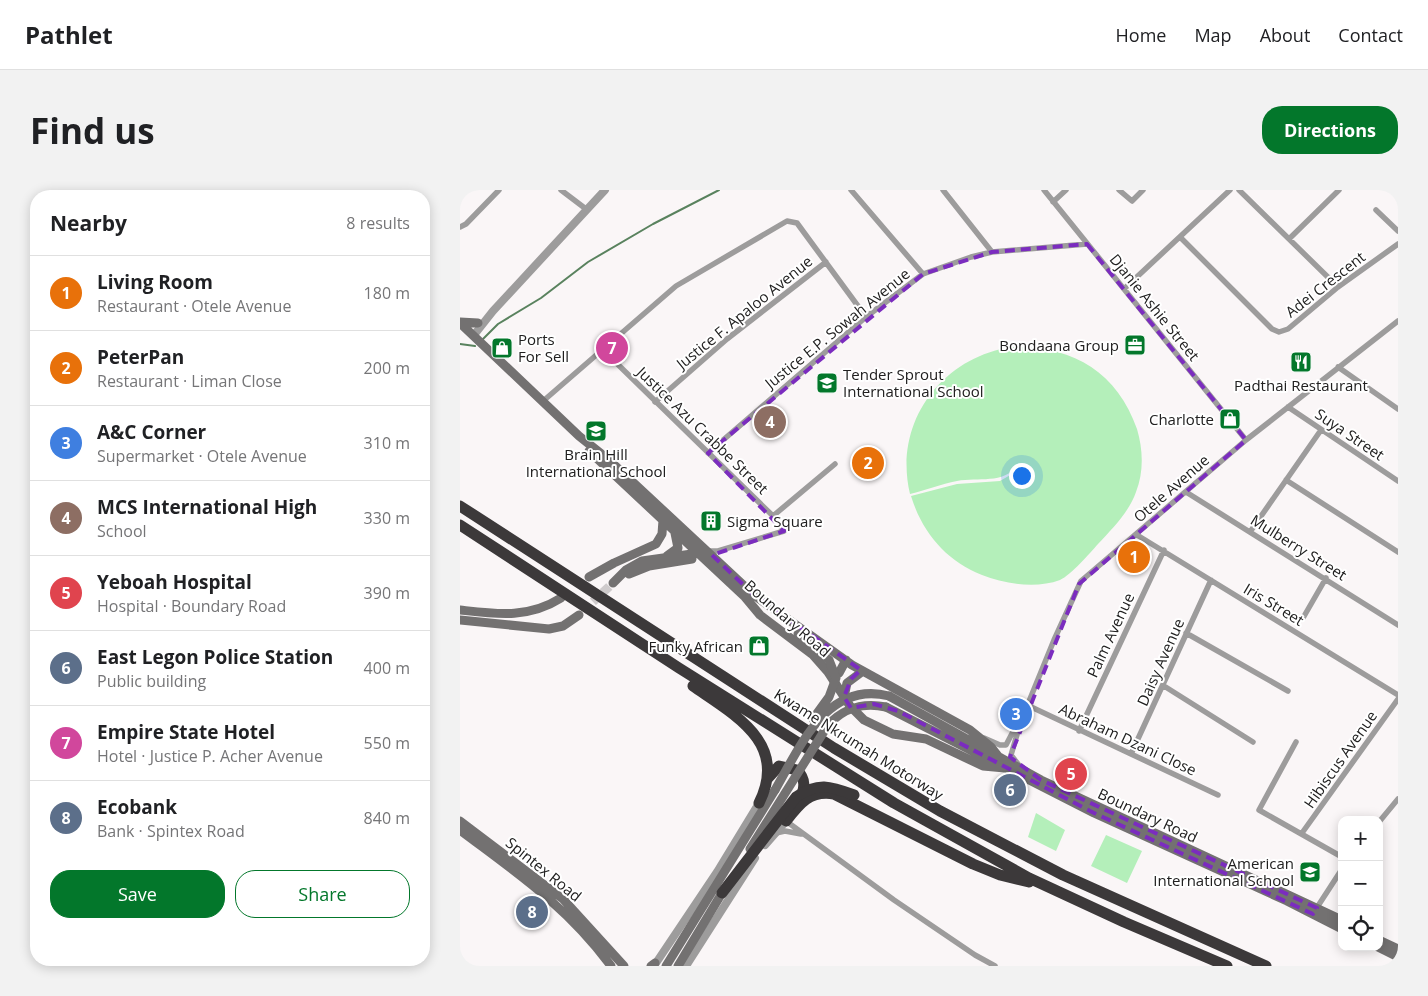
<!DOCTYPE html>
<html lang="en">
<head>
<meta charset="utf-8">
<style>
	:root { --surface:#fff; --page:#f2f2f2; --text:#202124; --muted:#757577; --line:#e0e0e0; --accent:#03772b }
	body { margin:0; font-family:"Open Sans",sans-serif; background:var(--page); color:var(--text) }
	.controls { position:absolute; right:15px; bottom:15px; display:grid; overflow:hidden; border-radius:10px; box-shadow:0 2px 12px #0003 }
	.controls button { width:45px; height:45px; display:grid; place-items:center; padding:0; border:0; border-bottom:1px solid var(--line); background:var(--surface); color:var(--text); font:25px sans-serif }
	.you { position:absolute; left:561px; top:285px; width:18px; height:18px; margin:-12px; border:4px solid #fff; border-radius:50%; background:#1a73e8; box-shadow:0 0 0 8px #1a73e833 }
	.badge { display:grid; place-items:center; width:32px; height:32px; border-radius:50%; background:var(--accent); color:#fff; font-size:16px; font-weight:700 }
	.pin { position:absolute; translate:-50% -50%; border:2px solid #fff; box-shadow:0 1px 5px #0006 }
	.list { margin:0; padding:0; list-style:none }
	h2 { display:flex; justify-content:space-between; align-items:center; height:65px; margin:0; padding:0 20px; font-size:21px }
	h2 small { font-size:16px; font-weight:400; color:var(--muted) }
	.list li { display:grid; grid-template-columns:32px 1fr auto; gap:15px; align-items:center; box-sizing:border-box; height:75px; padding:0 20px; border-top:1px solid var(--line) }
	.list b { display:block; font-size:19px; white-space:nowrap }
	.list p { margin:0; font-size:16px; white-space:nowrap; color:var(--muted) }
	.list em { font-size:16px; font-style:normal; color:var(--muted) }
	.actions { display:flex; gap:10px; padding:15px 20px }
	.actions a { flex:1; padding:11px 0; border:1px solid var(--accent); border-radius:20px; text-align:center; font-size:18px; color:var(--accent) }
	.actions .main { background:var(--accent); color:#fff }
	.icon { flex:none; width:28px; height:28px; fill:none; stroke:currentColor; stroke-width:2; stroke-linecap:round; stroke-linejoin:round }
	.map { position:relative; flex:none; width:938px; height:776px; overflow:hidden; border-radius:20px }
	header { display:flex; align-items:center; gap:30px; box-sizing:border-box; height:70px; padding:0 25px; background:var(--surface); border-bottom:1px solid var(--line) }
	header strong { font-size:24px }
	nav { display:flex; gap:28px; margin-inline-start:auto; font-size:18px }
	.intro { display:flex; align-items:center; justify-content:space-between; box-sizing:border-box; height:120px; padding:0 30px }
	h1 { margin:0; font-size:35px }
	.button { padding:12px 22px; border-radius:20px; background:var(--accent); color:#fff; font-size:18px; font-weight:700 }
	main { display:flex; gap:30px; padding:0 30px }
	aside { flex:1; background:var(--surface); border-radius:20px; box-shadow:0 2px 12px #0003 }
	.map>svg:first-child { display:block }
</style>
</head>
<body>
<header>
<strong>Pathlet</strong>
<nav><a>Home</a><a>Map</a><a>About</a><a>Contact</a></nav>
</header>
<div class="intro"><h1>Find us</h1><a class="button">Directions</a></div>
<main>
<aside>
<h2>Nearby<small>8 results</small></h2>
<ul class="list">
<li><span class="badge" style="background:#e8710a">1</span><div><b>Living Room</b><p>Restaurant · Otele Avenue</p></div><em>180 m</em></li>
<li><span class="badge" style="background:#e8710a">2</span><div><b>PeterPan</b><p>Restaurant · Liman Close</p></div><em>200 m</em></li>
<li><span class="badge" style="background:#3f7fe0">3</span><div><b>A&amp;C Corner</b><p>Supermarket · Otele Avenue</p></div><em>310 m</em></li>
<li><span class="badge" style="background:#8d6e63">4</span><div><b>MCS International High</b><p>School</p></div><em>330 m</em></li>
<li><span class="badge" style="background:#e0444e">5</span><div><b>Yeboah Hospital</b><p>Hospital · Boundary Road</p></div><em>390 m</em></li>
<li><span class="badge" style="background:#5c6f8a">6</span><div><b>East Legon Police Station</b><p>Public building</p></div><em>400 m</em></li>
<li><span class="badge" style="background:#d1479c">7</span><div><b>Empire State Hotel</b><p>Hotel · Justice P. Acher Avenue</p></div><em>550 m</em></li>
<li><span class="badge" style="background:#5c6f8a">8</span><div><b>Ecobank</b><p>Bank · Spintex Road</p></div><em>840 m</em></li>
</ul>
<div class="actions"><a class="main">Save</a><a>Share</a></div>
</aside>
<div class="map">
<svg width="938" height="776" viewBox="0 0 938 776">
	<rect width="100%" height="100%" fill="#faf6f7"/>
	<path fill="#b4efba" d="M 551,157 C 611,155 657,181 677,239 C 683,259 684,282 676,302 C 669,322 652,339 638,354 C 630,363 611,385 600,390 C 576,399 545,394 522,385 C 486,371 462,342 451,306 L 497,294 L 540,291 L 557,281 L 559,284 L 565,283 L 567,278 L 564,274 L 559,274 C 544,295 519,287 497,291 C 481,294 466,300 450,304 C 433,233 481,168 551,157 Z
		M 576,623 L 605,640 L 596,661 L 568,647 Z
		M 646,645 L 682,661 L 667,693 L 631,676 Z"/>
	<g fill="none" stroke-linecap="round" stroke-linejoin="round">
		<path stroke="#59825e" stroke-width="2" d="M 23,149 L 38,134 L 81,108 L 128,72 L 193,34 L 259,0
			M 0,154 L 15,156"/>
		<path stroke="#cfcbcc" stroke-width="9" stroke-dasharray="9 4.5" stroke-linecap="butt" d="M 123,421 L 153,393"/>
		<path stroke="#9d9c9c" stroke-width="5.5" d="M 101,0 L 126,19
			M 391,0 L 463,84
			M 483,0 L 532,62
			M 584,0 L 786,250
			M 659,0 L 672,11 L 683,0
			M 779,0 L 878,97
			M 593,12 L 606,0
			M 916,20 L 938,41
			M 0,37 L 6,34 L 39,0
			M 721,48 L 812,139 L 819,142 L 828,139 L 878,97 L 938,54
			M 829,49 L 879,0
			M 665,98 L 770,0
			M 142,159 L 313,326 L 324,341 L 258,361 L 247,361
			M 878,177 L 938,219
			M 82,212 L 216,96 L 327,31 L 337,33 L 406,127
			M 195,212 L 267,149 L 366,72
			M 828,217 L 938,291
			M 248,263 L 406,127 L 463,84 L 511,67 L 532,62 L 627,54
			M 826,290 L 938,362
			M 726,302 L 938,435
			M 313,326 L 375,274
			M 790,342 L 861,240
			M 677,345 L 938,505
			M 843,428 L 866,388
			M 726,443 L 828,501
			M 704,496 L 793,552
			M 567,515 L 758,605
			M 619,541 L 704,360
			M 524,548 L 540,555 L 546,555 L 557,534 L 561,531
			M 836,552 L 799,620 L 882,667
			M 671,564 L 751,390
			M 558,574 L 551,565 L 561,531 L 594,450 L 621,391 L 786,250 L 938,131
			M 326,631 L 434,710 L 515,765 L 535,776
			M 919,632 L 938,609
			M 316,643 L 325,641 L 341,644
			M 842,643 L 938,509
			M 856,719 L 882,679"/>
		<path stroke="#9d9c9c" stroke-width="8" d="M 14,145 L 33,121 L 145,0
			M 305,655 L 326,631
			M 194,776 L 257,682 L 299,613
			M 226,776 L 295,668"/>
		<path stroke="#737171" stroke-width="9" d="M 0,132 L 18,133
			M 0,133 L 119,246 L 149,270 L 294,405 L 392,475 L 510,540 L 531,557 L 538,566
			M 129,261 L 285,407 L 300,425 L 353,465 L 368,482 L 390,516 L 404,530 L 433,544 L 466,549 L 523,576 L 545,578
			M 207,366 L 218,358 L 215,343
			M 169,384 L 189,376 L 232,369
			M 129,387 L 154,373 L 196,354 L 202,344 L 203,330
			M 153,393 L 166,380 L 182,371 L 239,363
			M 0,420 C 36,424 68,429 101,408
			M 0,430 L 89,439 L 103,436 L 119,425
			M 368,482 L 379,483 L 386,470
			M 429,506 L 581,590 L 882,730
			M 384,507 L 387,493 L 403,481
			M 426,517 L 634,623 L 827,711 L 882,739
			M 0,631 L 103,709 L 164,776
			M 0,640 C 57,683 108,717 151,776
			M 919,750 L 938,759
			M 918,757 L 938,767
			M 191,776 L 195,773
			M 206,776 L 315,600
			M 218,776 L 262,703"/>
		<path stroke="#3c393a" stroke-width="11" d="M 0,316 L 374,558 L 480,621 L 603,685 L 806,776
			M 0,335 L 219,478 L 434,613 L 569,688 L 664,732 L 767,776
			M 233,496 C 275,525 329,553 299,613
			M 308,588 L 319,576 L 337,580 C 346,589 345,598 340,610
			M 326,631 C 340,613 350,600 374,604 L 513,674 L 540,685 L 569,692"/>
		<path stroke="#737171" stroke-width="9" d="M 338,444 L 369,470 L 376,488 L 369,507 L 353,529
			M 315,600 C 340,557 367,490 429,506
			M 290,659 L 368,535 C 384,518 402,512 426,517"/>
		<path stroke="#3c393a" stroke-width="11" d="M 262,703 L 336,607 C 358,592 370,596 394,605"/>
	</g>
	<path fill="none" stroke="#7b2cbf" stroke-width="4" stroke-dasharray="10 6" stroke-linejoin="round" d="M 627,54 L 786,250 L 619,394 L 550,567 L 581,590 L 857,718 L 853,724 L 634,623 L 438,521 L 414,514 L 391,518 L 384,507 L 391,489 L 401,480 L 294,405 L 252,365 L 324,341 L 248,263 L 463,84 L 532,62 Z"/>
	<defs>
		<g id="office-square" transform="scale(1.125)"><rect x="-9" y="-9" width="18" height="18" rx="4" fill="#03772b" stroke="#fff"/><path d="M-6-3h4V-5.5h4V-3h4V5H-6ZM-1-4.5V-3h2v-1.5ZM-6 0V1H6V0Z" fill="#fff"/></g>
		<g id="shop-square" transform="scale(1.125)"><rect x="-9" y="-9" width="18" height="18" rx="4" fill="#03772b" stroke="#fff"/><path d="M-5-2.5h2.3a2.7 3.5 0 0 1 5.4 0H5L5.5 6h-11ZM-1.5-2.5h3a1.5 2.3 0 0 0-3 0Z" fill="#fff"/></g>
		<g id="restaurant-square" transform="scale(1.125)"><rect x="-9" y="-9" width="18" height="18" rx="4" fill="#03772b" stroke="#fff"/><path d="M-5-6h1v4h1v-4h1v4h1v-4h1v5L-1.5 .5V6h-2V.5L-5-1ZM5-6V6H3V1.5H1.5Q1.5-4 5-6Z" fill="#fff"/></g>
		<g id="school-square" transform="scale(1.125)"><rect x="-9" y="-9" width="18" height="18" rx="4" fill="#03772b" stroke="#fff"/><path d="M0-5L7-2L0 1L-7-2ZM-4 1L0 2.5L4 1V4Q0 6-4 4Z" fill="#fff"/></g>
		<g id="building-square" transform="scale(1.125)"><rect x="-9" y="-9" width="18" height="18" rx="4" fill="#03772b" stroke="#fff"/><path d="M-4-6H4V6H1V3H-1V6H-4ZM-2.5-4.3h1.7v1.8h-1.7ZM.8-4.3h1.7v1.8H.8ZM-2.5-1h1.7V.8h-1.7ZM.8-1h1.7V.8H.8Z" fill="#fff"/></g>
	</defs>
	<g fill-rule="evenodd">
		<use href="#office-square" x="675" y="155"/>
		<use href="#shop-square" x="42" y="158"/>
		<use href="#restaurant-square" x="841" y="172"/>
		<use href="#school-square" x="367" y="193"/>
		<use href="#shop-square" x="770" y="229"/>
		<use href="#school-square" x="136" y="241"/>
		<use href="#building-square" x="251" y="331"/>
		<use href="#shop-square" x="299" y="456"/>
		<use href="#school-square" x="850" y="682"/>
	</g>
	<g text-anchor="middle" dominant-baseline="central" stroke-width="4" stroke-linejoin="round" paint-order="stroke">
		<g font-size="15" fill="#212020" stroke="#fff">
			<text transform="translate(865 94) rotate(-38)">Adei Crescent</text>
			<text transform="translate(695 117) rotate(51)">Djanie Ashie Street</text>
			<text transform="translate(284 122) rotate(-39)">Justice F. Apaloo Avenue</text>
			<text transform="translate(377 138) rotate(-39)">Justice E.P. Sowah Avenue</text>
			<text transform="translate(243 240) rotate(44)">Justice Azu Crabbe Street</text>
			<text transform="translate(890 244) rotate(34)">Suya Street</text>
			<text transform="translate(711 298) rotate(-41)">Otele Avenue</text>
			<text transform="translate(839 357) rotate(32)">Mulberry Street</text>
			<text transform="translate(814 414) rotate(31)">Iris Street</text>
			<text transform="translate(328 428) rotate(41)">Boundary Road</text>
			<text transform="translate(650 445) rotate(-65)">Palm Avenue</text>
			<text transform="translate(700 472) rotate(-66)">Daisy Avenue</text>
			<text transform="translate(668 549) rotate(25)">Abraham Dzani Close</text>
			<text transform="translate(399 554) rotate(32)">Kwame Nkrumah Motorway</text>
			<text transform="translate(880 569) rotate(-55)">Hibiscus Avenue</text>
			<text transform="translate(688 625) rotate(25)">Boundary Road</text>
			<text transform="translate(84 679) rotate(39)">Spintex Road</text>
		</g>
		<g font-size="15" fill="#212020" stroke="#fff" text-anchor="end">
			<text x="58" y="149" text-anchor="start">Ports<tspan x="58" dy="17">For Sell</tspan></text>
			<text x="659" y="155">Bondaana Group</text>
			<text x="383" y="184" text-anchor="start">Tender Sprout<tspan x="383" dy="17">International School</tspan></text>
			<text x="841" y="195" text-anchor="middle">Padthai Restaurant</text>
			<text x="754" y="229">Charlotte</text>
			<text x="136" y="264" text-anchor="middle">Brain Hill<tspan x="136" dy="17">International School</tspan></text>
			<text x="267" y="331" text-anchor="start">Sigma Square</text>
			<text x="283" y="456">Funky African</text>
			<text x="834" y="673">American<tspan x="834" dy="17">International School</tspan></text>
		</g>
	</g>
</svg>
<div class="controls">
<button>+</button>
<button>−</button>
<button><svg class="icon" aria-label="locate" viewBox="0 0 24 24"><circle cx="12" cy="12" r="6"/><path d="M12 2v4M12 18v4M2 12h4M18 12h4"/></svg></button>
</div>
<div class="you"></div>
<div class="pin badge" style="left:674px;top:367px;background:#e8710a">1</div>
<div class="pin badge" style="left:408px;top:273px;background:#e8710a">2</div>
<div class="pin badge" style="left:556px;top:524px;background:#3f7fe0">3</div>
<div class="pin badge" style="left:310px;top:232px;background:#8d6e63">4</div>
<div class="pin badge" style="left:611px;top:584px;background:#e0444e">5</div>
<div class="pin badge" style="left:550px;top:600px;background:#5c6f8a">6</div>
<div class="pin badge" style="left:152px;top:158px;background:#d1479c">7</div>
<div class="pin badge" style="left:72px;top:722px;background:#5c6f8a">8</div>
</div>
</main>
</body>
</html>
